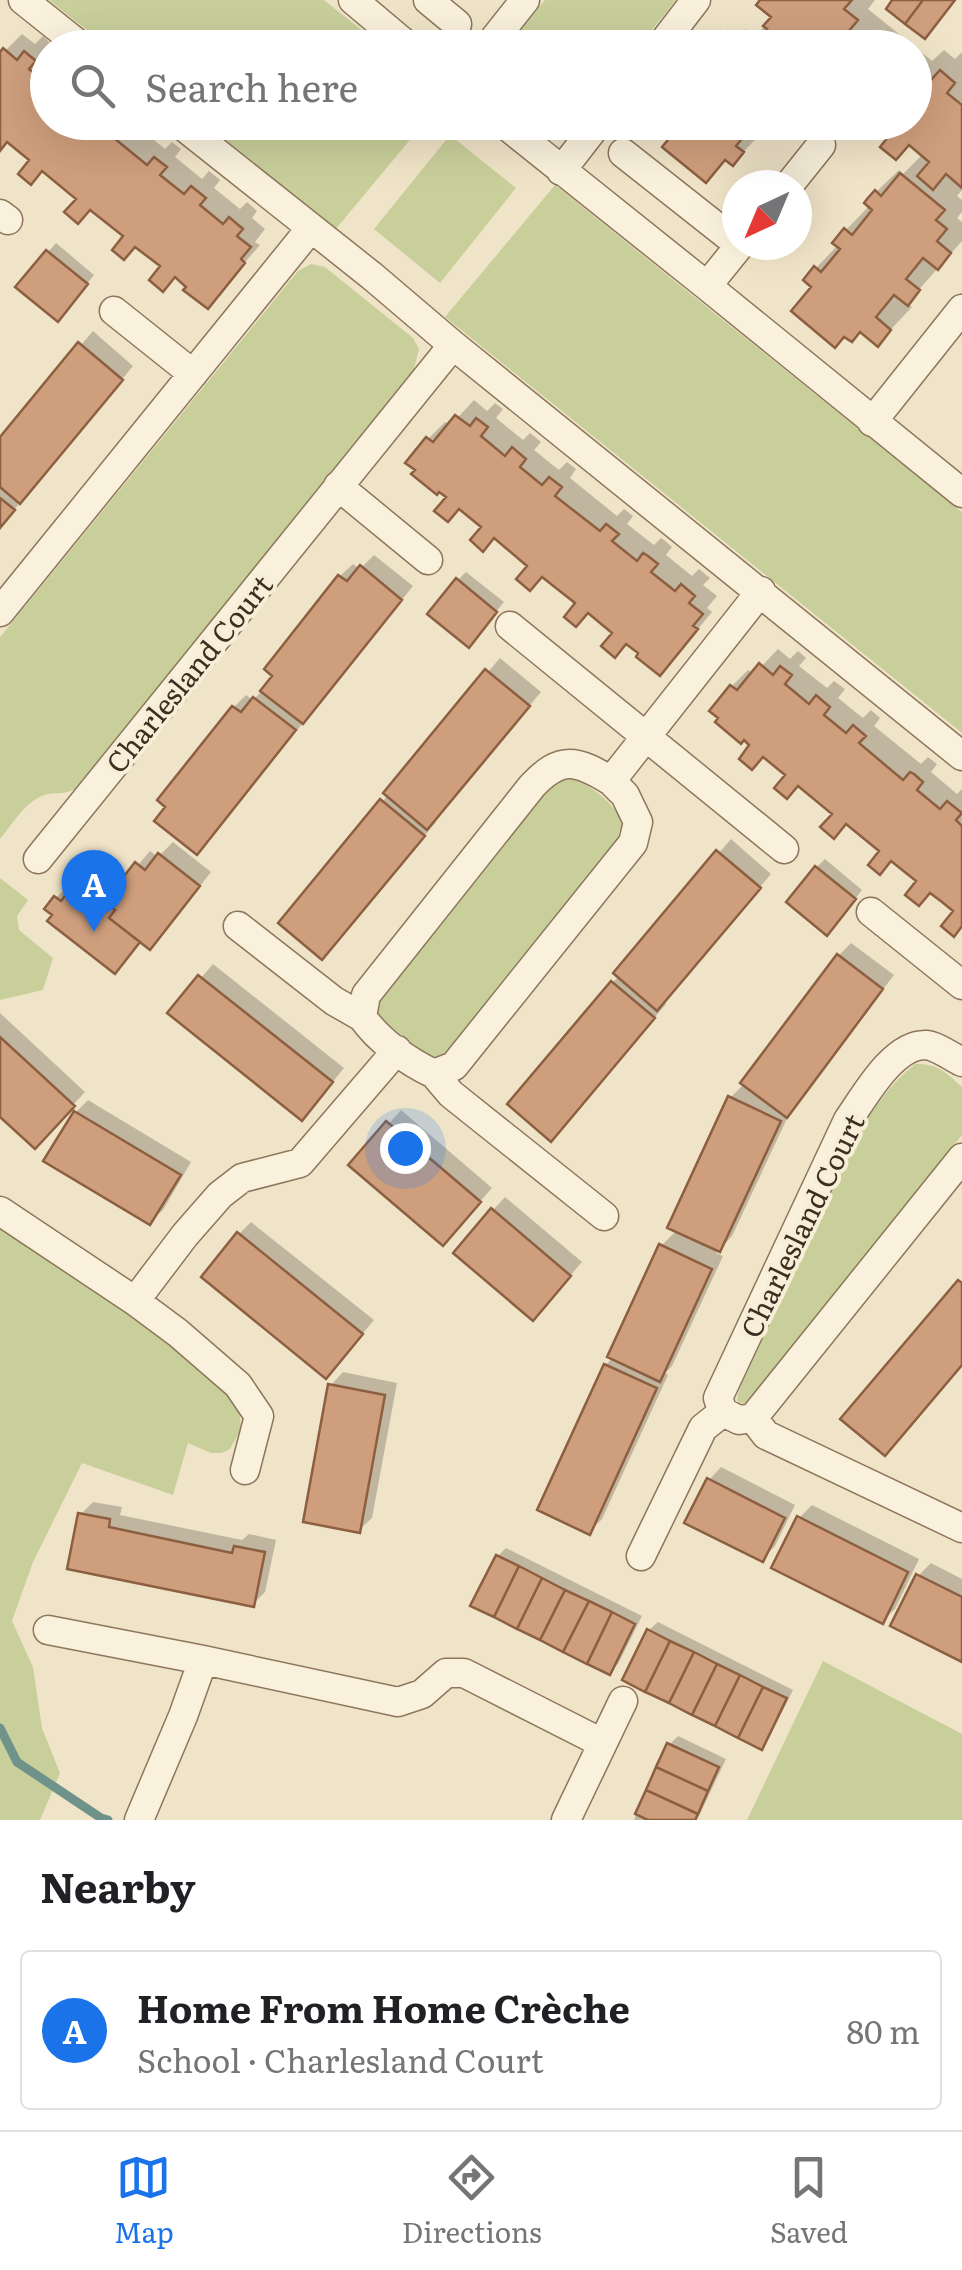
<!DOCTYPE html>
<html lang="en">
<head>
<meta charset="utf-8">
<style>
	:root { --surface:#fff; --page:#f2f2f2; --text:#202124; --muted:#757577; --line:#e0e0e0; --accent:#1a73e8 }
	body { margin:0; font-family:Literata,serif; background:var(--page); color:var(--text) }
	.compass { position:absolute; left:722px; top:170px; width:90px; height:90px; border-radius:50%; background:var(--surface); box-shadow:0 10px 40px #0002; rotate:224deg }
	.you { position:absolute; left:405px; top:1148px; width:35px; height:35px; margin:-25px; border:8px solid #fff; border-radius:50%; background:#1a73e8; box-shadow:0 0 0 15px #1a73e833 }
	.badge { display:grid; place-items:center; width:65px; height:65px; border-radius:50%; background:var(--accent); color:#fff; font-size:32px; font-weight:700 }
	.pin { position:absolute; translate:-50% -82px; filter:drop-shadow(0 2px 5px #0008) }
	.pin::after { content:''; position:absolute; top:52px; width:35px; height:30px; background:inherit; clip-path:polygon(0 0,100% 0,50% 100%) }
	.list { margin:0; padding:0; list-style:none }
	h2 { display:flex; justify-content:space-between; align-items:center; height:130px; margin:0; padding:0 40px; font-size:42px }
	h2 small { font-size:32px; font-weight:400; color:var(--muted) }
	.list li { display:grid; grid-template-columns:65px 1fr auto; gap:30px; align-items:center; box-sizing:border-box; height:160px; margin:0 20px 20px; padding:0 20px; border:2px solid var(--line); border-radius:10px }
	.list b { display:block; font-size:38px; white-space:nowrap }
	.list p { margin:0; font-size:32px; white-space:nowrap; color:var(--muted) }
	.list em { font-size:32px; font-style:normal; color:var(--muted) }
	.icon { flex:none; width:55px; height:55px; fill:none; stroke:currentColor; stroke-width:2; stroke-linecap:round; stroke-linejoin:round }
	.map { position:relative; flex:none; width:962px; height:1820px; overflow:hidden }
	.search { position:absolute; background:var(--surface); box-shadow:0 10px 40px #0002; left:30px; right:30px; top:30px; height:110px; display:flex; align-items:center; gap:25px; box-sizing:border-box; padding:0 35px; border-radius:55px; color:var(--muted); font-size:38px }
	.sheet { height:310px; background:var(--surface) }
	nav { display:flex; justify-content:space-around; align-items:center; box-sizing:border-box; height:140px; border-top:2px solid var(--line); background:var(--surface); font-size:28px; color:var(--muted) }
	nav a { display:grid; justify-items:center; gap:5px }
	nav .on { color:var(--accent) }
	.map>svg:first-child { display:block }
</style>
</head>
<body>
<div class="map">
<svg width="962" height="1820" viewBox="0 0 962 1820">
	<rect width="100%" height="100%" fill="#f0e4c8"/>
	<path fill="#c9cf9b" d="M 49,0 L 324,0 L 383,47 L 108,47 Z
		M 545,0 L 676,0 L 638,47 L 506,47 Z
		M 202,123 L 424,123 L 335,230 Z
		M 530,123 L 577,123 C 562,141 546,136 530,123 Z
		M 450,135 L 516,188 L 440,283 L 374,229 Z
		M 555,185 L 962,512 L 962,733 L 445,317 Z
		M 311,264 L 325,267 L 413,338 L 419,349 L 414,369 L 75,789 C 63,796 53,791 42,796 C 24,803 12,825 0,839 L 0,637 L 298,271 Z
		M 571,777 C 592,786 612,802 623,822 L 616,842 L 447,1051 L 433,1059 L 379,1018 L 375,1007 L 382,995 L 553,784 Z
		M 0,878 L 28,900 L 17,916 L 19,930 L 53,958 L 43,990 L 0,1000 Z
		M 915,1064 C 939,1064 945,1072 962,1087 L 962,1135 L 752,1397 L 744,1404 L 737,1401 L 739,1390 C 764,1336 789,1282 814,1228 C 841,1170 864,1105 915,1064 Z
		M 0,1230 L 97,1291 L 149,1327 L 221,1388 L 239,1405 L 241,1429 L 230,1449 L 222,1453 L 211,1453 L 188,1443 L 173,1495 L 82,1463 L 33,1562 L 12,1621 L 33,1667 L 42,1728 L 60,1773 L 40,1820 L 0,1820 Z
		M 823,1661 L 962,1734 L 962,1820 L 747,1820 Z"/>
	<path fill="#0003" d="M 763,0 L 875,0 L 868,9 L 932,61 L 944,50 L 955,59 L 962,52 L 962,190 L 957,196 L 962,200 L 962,212 L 957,218 L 962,222 L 962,241 L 907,303 L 912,307 L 878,343 L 814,286 L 816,268 L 838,245 L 846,230 L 870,205 L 876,192 L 899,170 L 903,174 L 923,154 L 895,132 L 914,122 L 914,48 L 702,48 L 720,29 L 734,41 L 746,29 L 755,36 L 774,17 Z
		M 22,34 L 35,44 L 43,36 L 50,43 L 43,51 L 48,55 L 48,122 L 132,122 L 165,149 L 172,142 L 181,149 L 175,157 L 202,179 L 209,171 L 219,179 L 220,180 L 214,188 L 240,209 L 247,202 L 257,211 L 252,218 L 265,229 L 255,242 L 260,245 L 207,306 L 189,286 L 8,140 L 0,148 L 0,56 Z
		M 763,122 L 760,125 L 765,129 L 733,163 L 727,158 L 706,180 L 676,134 L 664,125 Z
		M 56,243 L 94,275 L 66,310 L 48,252 Z
		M 93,331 L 133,366 L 0,527 L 0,440 Z
		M 474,400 L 487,411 L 495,403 L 503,409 L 496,418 L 523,440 L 530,433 L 541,442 L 534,450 L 559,470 L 567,462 L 576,469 L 570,478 L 617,516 L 624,509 L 633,516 L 627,524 L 654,545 L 661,538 L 664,540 L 672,547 L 666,555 L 692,576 L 699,569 L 710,578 L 703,585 L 717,596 L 707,608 L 712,612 L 676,656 L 641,653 L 449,497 L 428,439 L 445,422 L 450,426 Z
		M 374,555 L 413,586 L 209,840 L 234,707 L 246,695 L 253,700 L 266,687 L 275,676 L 267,669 L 340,576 L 353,564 L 360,569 Z
		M 466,572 L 504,602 L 476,636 L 458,580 Z
		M 778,649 L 790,659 L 798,651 L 806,658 L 799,666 L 827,688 L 834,681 L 845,689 L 838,698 L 863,718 L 871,710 L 880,718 L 874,726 L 921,764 L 928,757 L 937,764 L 931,772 L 957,794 L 962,789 L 962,925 L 957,911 L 753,745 L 732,686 L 748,670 L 754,674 Z
		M 500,658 L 541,692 L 433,820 L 436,822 L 335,944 L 281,923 L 389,794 L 386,792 Z
		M 731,839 L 771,874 L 663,1002 L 666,1004 L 564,1126 L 613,982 L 619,976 L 616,973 Z
		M 173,842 L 211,872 L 162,934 L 141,940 L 123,962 L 56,898 L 64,890 L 70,893 L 86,875 L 113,895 L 150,851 L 158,857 Z
		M 825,859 L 862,890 L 835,924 L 816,868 Z
		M 851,943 L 894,975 L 791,1110 L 732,1236 L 716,1253 L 723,1256 L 672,1366 L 665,1373 L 668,1375 L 602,1519 L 589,1532 L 606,1365 L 613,1357 L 661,1246 L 677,1230 L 730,1098 L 745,1083 L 839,955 Z
		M 213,964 L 344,1068 L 314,1105 L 171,1013 Z
		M 0,1013 L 85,1092 L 47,1133 L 0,1113 Z
		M 88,1100 L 191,1162 L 163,1210 L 150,1222 L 76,1112 Z
		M 401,1110 L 492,1188 L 455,1230 L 352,1165 Z
		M 505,1197 L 582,1262 L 545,1305 L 493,1210 Z
		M 251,1222 L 374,1320 L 338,1363 L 239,1234 Z
		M 343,1372 L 397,1383 L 372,1518 L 359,1530 L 331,1385 Z
		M 721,1467 L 795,1505 L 775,1546 L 762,1559 L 709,1480 Z
		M 93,1502 L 122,1507 L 120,1515 L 242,1540 L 249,1534 L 276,1540 L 265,1592 L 253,1604 L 81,1514 Z
		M 812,1505 L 919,1559 L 895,1609 L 882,1621 L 799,1518 Z
		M 506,1548 L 642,1616 L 618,1664 L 609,1672 L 498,1556 Z
		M 931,1563 L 962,1579 L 962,1659 L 918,1576 Z
		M 658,1622 L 793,1690 L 769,1738 L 761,1747 L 649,1630 Z
		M 678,1736 L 726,1759 L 697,1820 L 634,1820 L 670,1744 Z"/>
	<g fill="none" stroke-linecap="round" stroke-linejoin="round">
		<path stroke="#6f938a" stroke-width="9" d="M 0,1728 L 17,1762 L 101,1818 L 108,1820"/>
	</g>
	<path fill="#cf9f7d" stroke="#8d5f41" stroke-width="2.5" d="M 760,0 L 852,0 L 844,9 L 858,20 L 848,32 L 866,48 L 790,48 L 777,36 L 767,48 L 757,48 L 754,45 L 767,29 L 763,26 L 771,17 L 756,5 Z
		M 892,0 L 923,0 L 905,24 L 886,9 Z
		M 923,0 L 955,0 L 925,39 L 905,24 Z
		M 3,48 L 17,60 L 24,51 L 36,61 L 29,69 L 48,84 L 48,122 L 108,122 L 103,129 L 147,165 L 154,157 L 167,167 L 160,175 L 184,194 L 191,186 L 206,198 L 200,205 L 223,224 L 229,217 L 243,229 L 237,236 L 251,247 L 241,259 L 245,263 L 208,309 L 183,290 L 186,287 L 175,277 L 163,292 L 149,280 L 160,266 L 135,247 L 124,260 L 112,250 L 123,236 L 90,210 L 78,224 L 64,212 L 76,199 L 42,171 L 31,185 L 18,174 L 29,160 L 7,142 L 0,151 L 0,52 Z
		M 919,70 L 931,80 L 940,70 L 955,83 L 947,93 L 962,105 L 962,188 L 946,174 L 933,190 L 917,176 L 929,162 L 909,145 L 896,160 L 880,147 L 892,132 L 883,122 L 914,122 L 914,76 Z
		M 664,122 L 766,122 L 761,128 L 755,123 L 736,146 L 744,152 L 733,166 L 725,160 L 706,183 L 662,147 L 672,135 L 661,126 Z
		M 900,173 L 945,210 L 936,220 L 947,229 L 937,241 L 951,253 L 938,270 L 923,258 L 906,279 L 920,290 L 908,306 L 894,295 L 876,317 L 891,330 L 878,347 L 860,332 L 852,342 L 844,337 L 835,348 L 791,311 L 811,287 L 803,280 L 814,266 L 821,272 L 840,249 L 832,243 L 844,228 L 852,235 L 872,210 L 864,203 L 867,199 L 875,190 L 881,196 Z
		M 46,250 L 88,284 L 58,322 L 15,287 Z
		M 78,342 L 123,380 L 20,504 L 0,487 L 0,437 Z
		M 455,415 L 470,426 L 476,418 L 488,427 L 481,436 L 505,456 L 512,447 L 526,459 L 520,467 L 542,485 L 549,477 L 562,487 L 555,496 L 600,531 L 606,524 L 610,527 L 619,534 L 612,541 L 637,561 L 643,553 L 648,556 L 658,564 L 651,572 L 675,591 L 681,584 L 695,596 L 689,603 L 703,614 L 693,626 L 698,629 L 660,676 L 636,657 L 638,653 L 626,644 L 615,658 L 601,646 L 612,633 L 588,613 L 576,627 L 564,617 L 575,603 L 542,577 L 530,591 L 516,579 L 527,566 L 494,538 L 483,552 L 470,540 L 481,527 L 459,509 L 448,522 L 434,511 L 446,497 L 439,492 L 437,495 L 411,474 L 415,470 L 405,463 L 426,437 L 433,442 Z
		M 0,498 L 15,510 L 0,528 Z
		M 360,565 L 402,600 L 303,724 L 260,691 L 272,676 L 264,669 L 338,575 L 347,581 Z
		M 456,578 L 497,612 L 469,648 L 427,614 Z
		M 759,663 L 773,675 L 780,666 L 792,675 L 785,684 L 809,704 L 816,695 L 824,702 L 830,707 L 824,715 L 846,733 L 853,725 L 866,736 L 859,743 L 903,780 L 910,772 L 914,774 L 923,782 L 917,790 L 940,809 L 947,801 L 962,813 L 956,820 L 962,826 L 962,926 L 954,937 L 941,926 L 953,911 L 942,902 L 930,893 L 919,906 L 905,895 L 916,881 L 891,861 L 880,875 L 868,865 L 879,851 L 846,824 L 834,839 L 820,827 L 832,814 L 798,786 L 787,799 L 774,788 L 785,775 L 763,757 L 752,770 L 739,759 L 749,745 L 744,740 L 741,744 L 715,722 L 718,718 L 709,711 L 730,685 L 737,690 Z
		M 485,669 L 530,706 L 427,830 L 383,793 Z
		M 253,697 L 296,730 L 197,855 L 154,821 L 165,807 L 157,800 L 232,706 L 241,712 Z
		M 380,799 L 425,836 L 322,960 L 278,923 Z
		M 716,850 L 761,888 L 657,1011 L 613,973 Z
		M 158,853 L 200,886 L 150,950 L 109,918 L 115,910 L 104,902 L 135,862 L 145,870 Z
		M 815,866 L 856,899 L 827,936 L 786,902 Z
		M 76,881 L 115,910 L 109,918 L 140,942 L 115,974 L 47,921 L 52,915 L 44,909 L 54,896 L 61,901 Z
		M 837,954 L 883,989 L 787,1118 L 740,1083 Z
		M 198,975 L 333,1082 L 302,1121 L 167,1013 Z
		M 611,981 L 655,1018 L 551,1142 L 507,1104 Z
		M 0,1037 L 75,1106 L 35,1149 L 0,1117 Z
		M 728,1096 L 781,1121 L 720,1252 L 667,1228 Z
		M 74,1111 L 181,1175 L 150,1225 L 43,1161 Z
		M 386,1121 L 481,1202 L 443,1246 L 348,1165 Z
		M 491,1208 L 571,1276 L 533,1321 L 453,1253 Z
		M 237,1232 L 363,1334 L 326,1379 L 201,1277 Z
		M 659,1244 L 712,1269 L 660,1382 L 607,1357 Z
		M 958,1280 L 962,1283 L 962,1365 L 885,1456 L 840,1419 Z
		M 604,1364 L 657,1388 L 590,1535 L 537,1510 Z
		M 328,1384 L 385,1395 L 360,1533 L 303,1522 Z
		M 707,1478 L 785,1518 L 763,1562 L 684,1523 Z
		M 78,1513 L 110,1519 L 109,1527 L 232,1553 L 234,1546 L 265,1552 L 254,1607 L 67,1569 Z
		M 797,1516 L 908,1572 L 883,1624 L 771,1568 Z
		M 496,1555 L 519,1566 L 494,1617 L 470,1606 Z
		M 519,1566 L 542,1578 L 517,1629 L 494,1617 Z
		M 916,1574 L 962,1597 L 962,1662 L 890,1626 Z
		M 542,1578 L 565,1590 L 540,1640 L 517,1629 Z
		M 565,1590 L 589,1601 L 563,1652 L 540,1640 Z
		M 589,1601 L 612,1612 L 587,1664 L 563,1652 Z
		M 612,1612 L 635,1624 L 610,1675 L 587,1664 Z
		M 647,1629 L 670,1641 L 645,1692 L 622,1680 Z
		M 670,1641 L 694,1652 L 669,1703 L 645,1692 Z
		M 694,1652 L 717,1664 L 692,1715 L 669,1703 Z
		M 717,1664 L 740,1675 L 715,1726 L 692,1715 Z
		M 740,1675 L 763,1687 L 738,1738 L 715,1726 Z
		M 763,1687 L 787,1698 L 762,1750 L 738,1738 Z
		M 667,1743 L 719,1767 L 708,1791 L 656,1767 Z
		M 656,1767 L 708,1791 L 698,1814 L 646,1790 Z
		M 646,1790 L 698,1814 L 695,1820 L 648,1820 L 635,1814 Z"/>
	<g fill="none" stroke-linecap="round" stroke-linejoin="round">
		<g stroke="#8d765c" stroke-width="31">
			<path id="street" d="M 23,0 L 83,48
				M 353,0 L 410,48
				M 428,0 L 457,24
				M 487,48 L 525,0
				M 659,48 L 696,0
				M 178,122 L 372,276 L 453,345 L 962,756
				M 502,122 L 707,286 L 962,493
				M 623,153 L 737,243
				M 561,171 L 599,122
				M 789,185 L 821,145
				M 0,214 L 8,220
				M 707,286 L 740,245
				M 114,311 L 193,374
				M 872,422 L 962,309
				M 338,486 L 428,560
				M 0,612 L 311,228
				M 510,626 L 784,849
				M 611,781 L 625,795 L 638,822 L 633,843 L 454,1066 L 434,1074 C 407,1061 379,1041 362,1017 L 366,995 L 532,786 C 561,755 577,760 611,781 L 761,591
				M 38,859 L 453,345
				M 871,912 L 962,985
				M 238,926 L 334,1001 L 362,1017
				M 962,1062 C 952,1057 937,1046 926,1045 C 893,1044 865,1096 848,1120 L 718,1398 L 723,1412 L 739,1420 L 753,1418 L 962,1158
				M 434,1074 L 451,1094 L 604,1216
				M 0,1211 L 135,1301 L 185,1235 L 220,1195 L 242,1178 L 300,1163 L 397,1050
				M 135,1301 L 178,1333 L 238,1385 L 259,1416 L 245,1470
				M 753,1418 L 766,1435 L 962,1528
				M 641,1556 L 703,1428 L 723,1412
				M 48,1630 L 203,1660 L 398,1702 L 422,1694 L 446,1673 L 464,1673 L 602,1743
				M 139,1820 L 183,1716 L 203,1660
				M 566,1820 L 623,1701"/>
		</g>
		<use href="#street" stroke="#faf1dc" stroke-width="28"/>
	</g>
	<g text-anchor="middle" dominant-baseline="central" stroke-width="8" stroke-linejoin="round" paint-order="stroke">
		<g font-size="28" fill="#3d2e20" stroke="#f7eed8">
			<text transform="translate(188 673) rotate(-51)">Charlesland Court</text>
			<text transform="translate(801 1225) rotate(-64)">Charlesland Court</text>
		</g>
	</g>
</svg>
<svg class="compass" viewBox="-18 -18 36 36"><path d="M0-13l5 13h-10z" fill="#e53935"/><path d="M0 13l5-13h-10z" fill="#757577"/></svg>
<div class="you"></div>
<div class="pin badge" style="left:94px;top:932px">A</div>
<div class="search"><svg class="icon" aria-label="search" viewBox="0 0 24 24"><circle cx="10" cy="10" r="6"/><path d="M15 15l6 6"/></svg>Search here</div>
</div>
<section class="sheet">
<h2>Nearby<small></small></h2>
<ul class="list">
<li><span class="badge">A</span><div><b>Home From Home Crèche</b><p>School · Charlesland Court</p></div><em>80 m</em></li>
</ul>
</section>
<nav>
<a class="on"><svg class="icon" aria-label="map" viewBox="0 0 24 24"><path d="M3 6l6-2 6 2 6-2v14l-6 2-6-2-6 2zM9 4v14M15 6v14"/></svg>Map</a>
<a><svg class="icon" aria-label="directions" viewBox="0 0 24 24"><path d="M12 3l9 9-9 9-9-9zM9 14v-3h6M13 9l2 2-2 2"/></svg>Directions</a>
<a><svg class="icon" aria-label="saved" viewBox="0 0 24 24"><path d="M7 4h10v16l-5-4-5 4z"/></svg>Saved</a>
</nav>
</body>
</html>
